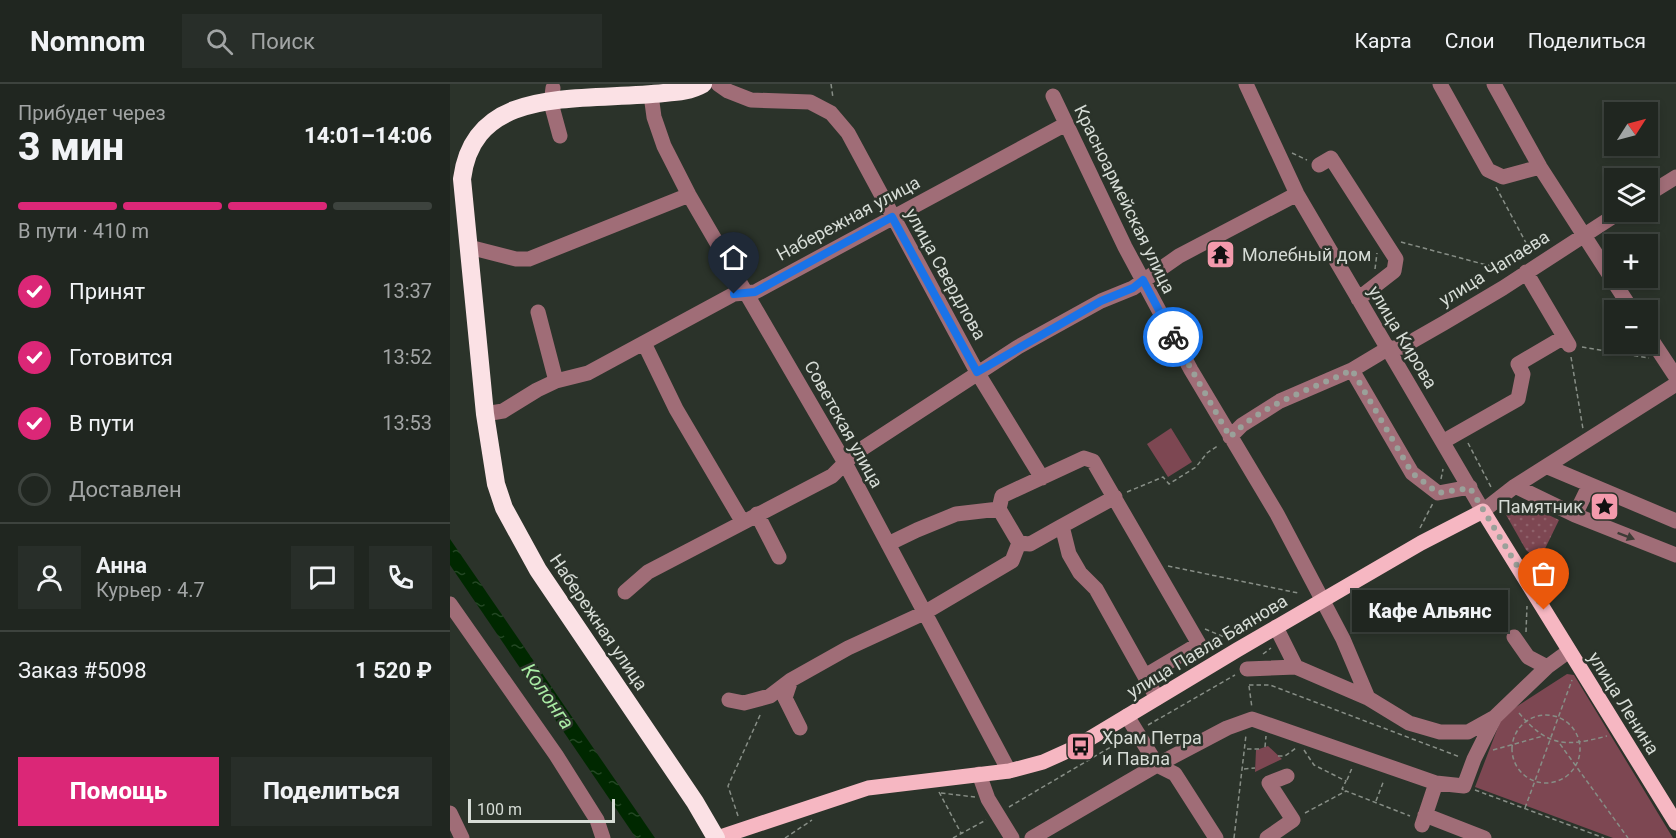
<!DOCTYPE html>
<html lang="ru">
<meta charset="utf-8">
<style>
:root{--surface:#202620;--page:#282e29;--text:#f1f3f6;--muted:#a2a5a5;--line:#3d433e;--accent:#db2777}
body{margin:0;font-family:Roboto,sans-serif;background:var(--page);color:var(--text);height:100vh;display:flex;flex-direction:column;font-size:22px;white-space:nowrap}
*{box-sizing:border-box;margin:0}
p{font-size:20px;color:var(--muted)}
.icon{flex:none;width:33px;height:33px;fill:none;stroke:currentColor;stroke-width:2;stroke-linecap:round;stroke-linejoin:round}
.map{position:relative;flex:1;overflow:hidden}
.drawer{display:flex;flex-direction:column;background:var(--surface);width:450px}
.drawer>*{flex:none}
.needle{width:39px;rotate:54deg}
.buttons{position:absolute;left:1154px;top:18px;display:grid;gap:12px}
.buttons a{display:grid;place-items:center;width:54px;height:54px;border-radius:0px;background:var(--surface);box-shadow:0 3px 9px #0003,0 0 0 2px var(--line);font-size:30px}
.scale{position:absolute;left:18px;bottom:15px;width:147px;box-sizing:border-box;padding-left:6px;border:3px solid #d6dcd6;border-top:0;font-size:16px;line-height:21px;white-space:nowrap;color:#d6dcd6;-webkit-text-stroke:4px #2b332a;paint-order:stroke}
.pin{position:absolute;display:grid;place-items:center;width:51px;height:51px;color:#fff;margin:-62px -26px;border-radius:50% 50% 50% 0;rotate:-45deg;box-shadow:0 0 6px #0007}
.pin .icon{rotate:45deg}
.courier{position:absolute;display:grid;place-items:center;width:60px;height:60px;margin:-30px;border:4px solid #1a73e8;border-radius:50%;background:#fff;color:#222;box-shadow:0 2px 8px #0007}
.bubble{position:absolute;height:42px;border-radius:0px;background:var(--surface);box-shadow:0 3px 9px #0003,0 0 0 2px var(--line);font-size:20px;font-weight:800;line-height:42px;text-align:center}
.overview em{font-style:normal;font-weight:800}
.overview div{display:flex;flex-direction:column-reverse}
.overview{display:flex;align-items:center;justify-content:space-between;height:102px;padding:0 18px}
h1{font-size:39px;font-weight:800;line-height:45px}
.bar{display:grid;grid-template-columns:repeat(4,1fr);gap:9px 6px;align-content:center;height:72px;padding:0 18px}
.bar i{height:8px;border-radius:4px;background:var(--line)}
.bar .selected{background:var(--accent)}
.bar p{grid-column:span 4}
.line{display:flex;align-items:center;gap:15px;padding:0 18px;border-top:2px solid var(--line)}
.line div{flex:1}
.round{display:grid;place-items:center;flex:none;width:63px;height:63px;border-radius:0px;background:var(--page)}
ol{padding:0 18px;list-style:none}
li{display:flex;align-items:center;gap:18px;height:66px}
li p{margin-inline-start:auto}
li .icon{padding:6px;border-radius:50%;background:var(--accent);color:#fff;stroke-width:4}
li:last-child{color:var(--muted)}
li i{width:33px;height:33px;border:3px solid var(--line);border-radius:50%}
.primary-button{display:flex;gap:12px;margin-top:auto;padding:12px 18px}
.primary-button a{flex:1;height:69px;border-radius:0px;background:var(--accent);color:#fff;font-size:24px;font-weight:800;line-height:69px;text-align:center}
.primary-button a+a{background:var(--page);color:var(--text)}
header{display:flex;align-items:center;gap:36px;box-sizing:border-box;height:84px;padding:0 30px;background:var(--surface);border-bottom:2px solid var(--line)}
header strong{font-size:28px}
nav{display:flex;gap:33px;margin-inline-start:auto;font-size:21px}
.search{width:420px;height:54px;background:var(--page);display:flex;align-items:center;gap:15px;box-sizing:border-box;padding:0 21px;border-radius:0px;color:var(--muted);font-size:22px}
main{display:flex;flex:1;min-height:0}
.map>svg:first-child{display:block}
.grass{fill:url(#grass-dots)}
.green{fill:#7d4752}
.water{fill:url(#water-ripples)}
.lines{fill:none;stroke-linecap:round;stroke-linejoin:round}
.path{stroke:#878e86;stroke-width:1.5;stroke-dasharray:4.5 3;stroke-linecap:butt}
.minor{stroke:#a06d77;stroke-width:15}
.major{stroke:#f6b7c2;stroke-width:15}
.highway{stroke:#fbe1e5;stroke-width:18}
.oneway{fill:#3d3c36}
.done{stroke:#9aa19a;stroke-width:6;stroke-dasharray:0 10.8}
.route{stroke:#1a73e8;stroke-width:8}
.labels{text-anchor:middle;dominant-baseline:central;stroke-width:5;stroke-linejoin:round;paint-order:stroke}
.street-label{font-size:18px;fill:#d6dcd6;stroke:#2b332a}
.poi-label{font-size:18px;fill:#d6dcd6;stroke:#2b332a;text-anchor:start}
.water-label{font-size:20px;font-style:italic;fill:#a9eba4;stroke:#2b332a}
</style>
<header>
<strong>Nomnom</strong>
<div class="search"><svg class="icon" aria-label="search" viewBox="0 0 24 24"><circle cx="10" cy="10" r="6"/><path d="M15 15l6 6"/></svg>Поиск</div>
<nav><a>Карта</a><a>Слои</a><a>Поделиться</a></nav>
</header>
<main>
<section class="drawer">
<div class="overview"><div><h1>3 мин</h1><p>Прибудет через</p></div><em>14:01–14:06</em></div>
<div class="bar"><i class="selected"></i><i class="selected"></i><i class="selected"></i><i></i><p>В пути · 410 m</p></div>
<ol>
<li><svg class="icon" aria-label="check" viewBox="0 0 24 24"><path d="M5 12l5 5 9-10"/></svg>Принят<p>13:37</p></li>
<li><svg class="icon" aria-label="check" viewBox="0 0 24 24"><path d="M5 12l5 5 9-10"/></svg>Готовится<p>13:52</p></li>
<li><svg class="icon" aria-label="check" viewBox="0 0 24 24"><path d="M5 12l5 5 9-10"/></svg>В пути<p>13:53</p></li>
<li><i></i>Доставлен</li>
</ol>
<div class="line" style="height:108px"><a class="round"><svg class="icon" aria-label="person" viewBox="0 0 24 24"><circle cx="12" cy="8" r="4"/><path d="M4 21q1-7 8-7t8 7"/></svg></a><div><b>Анна</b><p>Курьер · 4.7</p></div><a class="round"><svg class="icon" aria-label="chat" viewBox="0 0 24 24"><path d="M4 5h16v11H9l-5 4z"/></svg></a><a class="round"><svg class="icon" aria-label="phone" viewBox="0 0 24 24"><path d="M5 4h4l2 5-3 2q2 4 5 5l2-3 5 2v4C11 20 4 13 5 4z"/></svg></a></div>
<div class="line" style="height:78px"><div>Заказ #5098</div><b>1 520 ₽</b></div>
<div class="primary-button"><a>Помощь</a><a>Поделиться</a></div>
</section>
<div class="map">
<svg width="1226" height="754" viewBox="0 0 1226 754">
<defs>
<pattern id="grass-dots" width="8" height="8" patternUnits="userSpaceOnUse" patternTransform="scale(1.5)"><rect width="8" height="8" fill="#7d4752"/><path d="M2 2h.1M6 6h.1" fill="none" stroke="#8f616a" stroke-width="1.8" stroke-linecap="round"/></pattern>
<pattern id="water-ripples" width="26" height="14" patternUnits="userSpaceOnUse" patternTransform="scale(1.5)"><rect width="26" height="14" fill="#002800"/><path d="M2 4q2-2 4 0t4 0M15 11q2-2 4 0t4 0" fill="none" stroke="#244724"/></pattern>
</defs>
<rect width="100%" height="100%" fill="#2b332a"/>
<path class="grass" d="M1072,418l37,18 -20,41 -13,-11 -21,-37z"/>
<path class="green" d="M721,344l21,34 -24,15 -21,-33z
M1117,590l7,1 99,163h-60l-138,-51 25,-65 5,-8z
M818,662l14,13 -27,13 1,-22z"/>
<path class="water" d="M0,455l205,299h-19l-186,-273z"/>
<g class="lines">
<path class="path" d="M381,0l2,14
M842,69l15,7
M1046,103l36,67
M951,158l82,22 24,5
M925,185l2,-16
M1132,263l67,11
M1121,273l12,72
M1018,359l23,44
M991,395l2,-10
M677,408l36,-15 6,7 27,-17 11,-14 12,-8
M970,444l13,-25
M718,482l130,27
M755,545l24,10
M1076,548l1,-26
M813,570l8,-6
M799,601h21l190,72
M799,602l3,22
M1069,629c29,34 46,34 88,23
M1062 665a34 34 0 1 1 68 0a34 34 0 1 1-68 0Z
M698,641l87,-50
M1110,660l68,94
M815,663l1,-11
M797,665h12
M854,666l10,15 32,16 -4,8 4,2
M1043,666l50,-14
M828,672h7l11,-8
M794,685l11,-1
M897,696l5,-12
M1025,706l129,48
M489,708l22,41
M491,709l34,4
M926,717l8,-21
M559,723l117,-69
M1075,724l47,-128
M855,729l41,-22 64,25
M288,732l-10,-30 33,-73
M335,754l27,-18
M503,754l33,-18
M784,754l12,-103"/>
<path class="minor" d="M268,0l10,7 23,9 59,2 21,11 17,20 129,239 65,106
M796,0l51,110 186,317 32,-25 161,-102
M990,0l48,86 15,7 37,-10
M1044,0l46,83 92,143
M103,4l-2,15 9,33
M201,11l3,22 10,29 25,49 156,268 164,308
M603,12l72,151 66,123 86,144 66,125 25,59 41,25 31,9h28l27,-15
M869,81l12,-7 65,101 -2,12 -36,28
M1197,111l29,-18
M19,163l47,12h13l160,-64
M1076,188l43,73
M88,228l18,69
M1197,249l29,44
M194,259l32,66 66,112
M902,286l60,103 26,20 32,-6
M35,330l18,-3 34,-21 19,-9 32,-8 146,-79 21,-2 311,-168
M780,353l12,-12 38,-24 72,-31 35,-21 15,-2 42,-24 59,-35 117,-76
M994,357l74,-42 5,-25 -5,-10 46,-27
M1098,383l128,54
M1065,402l60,29 101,40
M665,413l-53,29 7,28 11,19 16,16 61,109
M307,430l22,43
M1125,431l14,-29
M569,459l-20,-34 3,-13 82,-38 9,3 106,183 -54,32
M569,459l11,1 32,-18
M438,460l29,-14 39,-16 43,-5
M175,508l23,-20 184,-96 22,-22 164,-107 83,-46 32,-13 46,-32 118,-62
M0,520l106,151 41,65 6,18
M826,543l20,40 72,31
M1064,553l14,20 19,10 22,-16
M797,585l49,-2
M341,596l-6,18 15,30
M279,616l15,3 26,-7 21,-16 57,-32 76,-35 88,-52 7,-18
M677,632l30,49 18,9 41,64
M529,690l9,25 24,39
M986,699l28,3 10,-27 21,-42 52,-50
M0,729l12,25
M975,731l59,23
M582,754l125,-73 70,-37 25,-9 184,64 -14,42
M817,754l26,-18 -24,-37 18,-7"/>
<path class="major" d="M267,754l151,-50 141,-17 34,-9 31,-14 163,-98 184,-107 62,-32 193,312"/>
<path class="highway" d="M253,0c-12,7 -26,8 -39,9 -86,9 -190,-9 -202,86l23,235 11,70 8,24 34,62 157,232 21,36"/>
</g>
<defs><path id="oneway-solid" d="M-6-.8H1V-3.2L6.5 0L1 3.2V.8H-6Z" transform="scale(1.5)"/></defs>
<use class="oneway" href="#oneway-solid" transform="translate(1176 452) rotate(21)"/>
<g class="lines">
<path class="done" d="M723,253l57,100c34,-34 80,-47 122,-67l60,103 26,20 32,-5 74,122"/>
<path class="route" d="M284,210l21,-2 137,-75 85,155 124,-71 32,-13 10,-8 30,57"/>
</g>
<defs>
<symbol id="temple-square" viewBox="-11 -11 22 22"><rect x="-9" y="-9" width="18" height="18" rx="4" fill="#f39aac" stroke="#2b332a"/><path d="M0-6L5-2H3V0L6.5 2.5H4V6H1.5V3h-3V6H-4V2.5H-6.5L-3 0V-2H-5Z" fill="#111"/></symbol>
<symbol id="sight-square" viewBox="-11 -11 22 22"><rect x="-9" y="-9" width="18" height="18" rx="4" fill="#f39aac" stroke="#2b332a"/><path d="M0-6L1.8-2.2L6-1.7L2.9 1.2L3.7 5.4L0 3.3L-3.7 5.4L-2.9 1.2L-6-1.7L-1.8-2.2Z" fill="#111"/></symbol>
<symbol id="bus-square" viewBox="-11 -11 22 22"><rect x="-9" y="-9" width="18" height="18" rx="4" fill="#f39aac" stroke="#2b332a"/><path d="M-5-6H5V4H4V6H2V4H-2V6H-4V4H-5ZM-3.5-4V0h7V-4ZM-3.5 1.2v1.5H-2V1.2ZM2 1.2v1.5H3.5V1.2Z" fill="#111"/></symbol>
</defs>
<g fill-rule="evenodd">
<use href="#temple-square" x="754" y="154" width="33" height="33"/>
<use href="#sight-square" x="1138" y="406" width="33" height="33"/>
<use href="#bus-square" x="614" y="646" width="33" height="33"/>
</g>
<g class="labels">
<g class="street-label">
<text transform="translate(675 115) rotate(64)">Красноармейская улица</text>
<text transform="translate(398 134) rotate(-28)">Набережная улица</text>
<text transform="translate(1044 184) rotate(-32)">улица Чапаева</text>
<text transform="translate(496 190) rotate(61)">улица Свердлова</text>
<text transform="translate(953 253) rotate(59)">улица Кирова</text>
<text transform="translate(394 340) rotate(61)">Советская улица</text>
<text transform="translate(149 538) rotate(56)">Набережная улица</text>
<text transform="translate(757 562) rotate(-31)">улица Павла Баянова</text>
<text transform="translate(1174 619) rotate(58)">улица Ленина</text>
</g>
<g class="poi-label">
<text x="792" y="170">Молебный дом</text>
<text x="1133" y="422" text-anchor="end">Памятник</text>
<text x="652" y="653">Храм Петра<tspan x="652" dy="21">и Павла</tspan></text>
</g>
<g class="water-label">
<text transform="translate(98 612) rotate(55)">Колонга</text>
</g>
</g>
</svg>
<div class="buttons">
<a><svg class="needle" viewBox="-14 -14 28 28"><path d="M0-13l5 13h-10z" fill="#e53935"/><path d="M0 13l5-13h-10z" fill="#a2a5a5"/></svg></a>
<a><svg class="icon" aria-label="layers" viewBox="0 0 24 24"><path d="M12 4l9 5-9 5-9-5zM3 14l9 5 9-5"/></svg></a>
<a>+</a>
<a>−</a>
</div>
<div class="scale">100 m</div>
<div class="pin" style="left:1094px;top:526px;background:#ea580c"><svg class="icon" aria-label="bag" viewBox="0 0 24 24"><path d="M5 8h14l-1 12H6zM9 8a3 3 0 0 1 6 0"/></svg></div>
<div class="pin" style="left:284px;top:210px;background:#1f2937"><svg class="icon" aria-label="home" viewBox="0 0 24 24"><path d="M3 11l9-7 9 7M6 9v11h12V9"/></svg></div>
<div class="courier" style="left:723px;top:253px"><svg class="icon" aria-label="bike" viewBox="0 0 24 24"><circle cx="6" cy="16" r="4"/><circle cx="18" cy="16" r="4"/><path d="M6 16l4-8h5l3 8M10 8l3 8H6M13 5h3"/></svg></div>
<div class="bubble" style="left:902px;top:506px;width:156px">Кафе Альянс</div>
</div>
</main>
